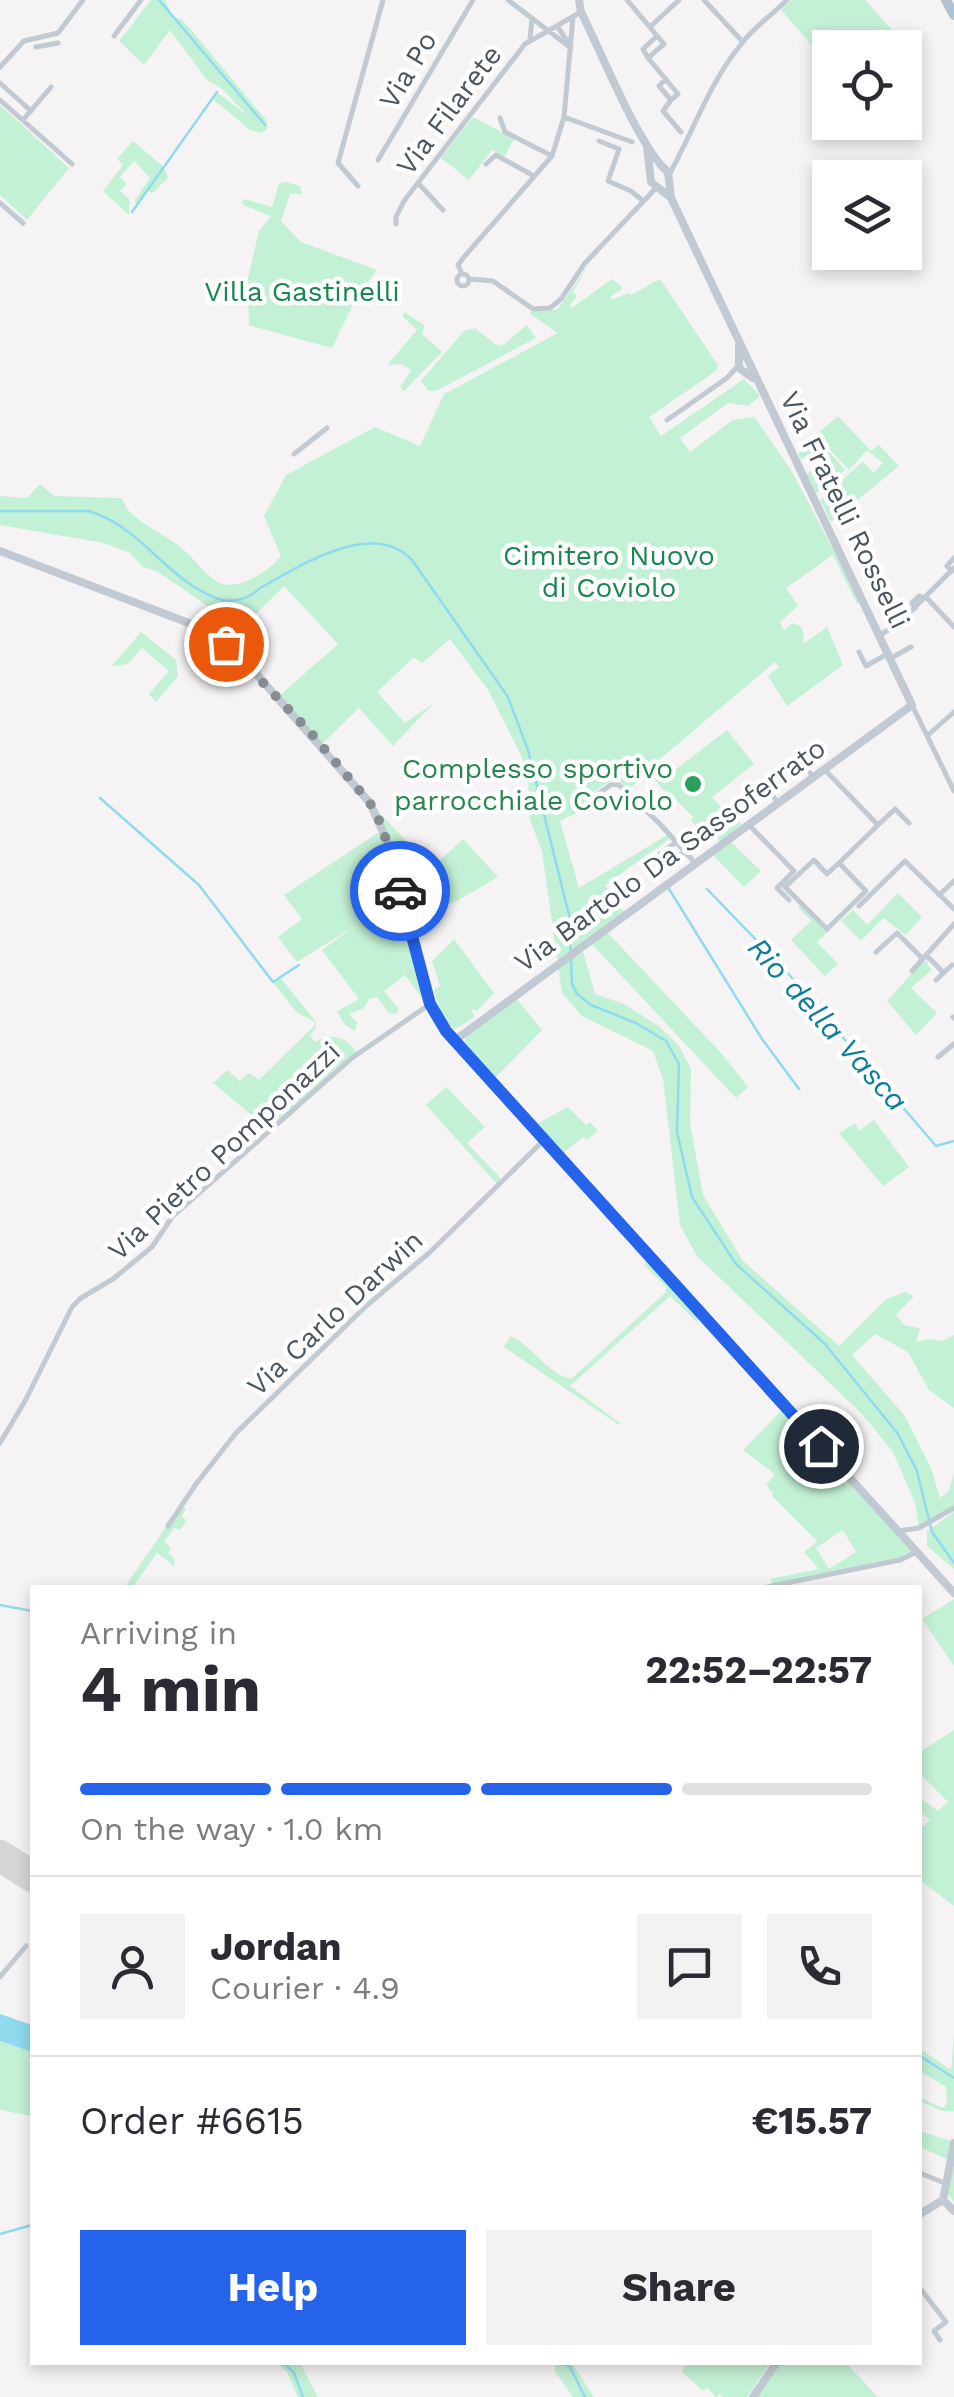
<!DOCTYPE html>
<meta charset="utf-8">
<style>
:root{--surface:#fff;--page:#f2f2f3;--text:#2b2b33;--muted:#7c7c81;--line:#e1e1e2;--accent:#2563eb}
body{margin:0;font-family:"Work Sans",sans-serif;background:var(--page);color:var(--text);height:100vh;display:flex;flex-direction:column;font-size:38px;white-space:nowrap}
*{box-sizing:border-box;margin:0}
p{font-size:32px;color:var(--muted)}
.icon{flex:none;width:55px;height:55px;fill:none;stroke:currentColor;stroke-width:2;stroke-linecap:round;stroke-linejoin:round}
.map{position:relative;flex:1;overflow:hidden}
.drawer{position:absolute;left:30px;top:1585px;width:892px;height:780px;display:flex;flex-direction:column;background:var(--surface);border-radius:0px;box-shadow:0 5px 15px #0003}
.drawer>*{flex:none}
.fabs{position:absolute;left:812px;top:30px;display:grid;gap:20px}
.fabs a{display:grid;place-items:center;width:110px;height:110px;border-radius:0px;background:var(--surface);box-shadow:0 5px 15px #0003;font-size:50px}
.pin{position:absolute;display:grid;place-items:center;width:85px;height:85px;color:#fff;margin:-42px;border:5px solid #fff;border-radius:50%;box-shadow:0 2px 10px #0007}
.courier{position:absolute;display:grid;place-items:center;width:100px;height:100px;margin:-50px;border:8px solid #2563eb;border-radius:50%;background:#fff;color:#222;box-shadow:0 2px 12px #0007}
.summary em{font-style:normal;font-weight:700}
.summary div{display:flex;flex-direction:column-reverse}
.summary{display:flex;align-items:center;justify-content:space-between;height:170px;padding:0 50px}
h1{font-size:65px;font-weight:700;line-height:75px}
.bar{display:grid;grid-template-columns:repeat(4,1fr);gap:15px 10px;align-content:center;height:120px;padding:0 50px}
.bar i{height:12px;border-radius:8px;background:var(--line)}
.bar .on{background:var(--accent)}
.bar p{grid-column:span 4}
.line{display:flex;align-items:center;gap:25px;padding:0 50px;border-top:2px solid var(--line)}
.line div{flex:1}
.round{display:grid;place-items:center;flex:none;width:105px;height:105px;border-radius:0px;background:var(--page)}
.button{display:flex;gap:20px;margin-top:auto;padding:20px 50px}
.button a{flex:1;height:115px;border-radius:0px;background:var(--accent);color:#fff;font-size:40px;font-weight:700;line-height:115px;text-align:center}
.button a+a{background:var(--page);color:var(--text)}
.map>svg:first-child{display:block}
.green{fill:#c3f1d5;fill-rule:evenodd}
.water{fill:#90daee}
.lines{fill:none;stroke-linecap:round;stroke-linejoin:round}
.stream{stroke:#90daee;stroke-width:2.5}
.runway{stroke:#d5d6d8;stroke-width:32}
.minor{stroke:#c1cad2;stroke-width:5}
.tertiary{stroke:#c1cad2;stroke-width:8}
.primary{stroke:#b3c2d1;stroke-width:10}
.done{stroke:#868d94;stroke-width:10;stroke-dasharray:0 18}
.route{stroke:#2563eb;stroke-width:12}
.leisure-dot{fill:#2e9e5b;stroke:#fff;stroke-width:4}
.labels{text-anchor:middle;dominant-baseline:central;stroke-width:9;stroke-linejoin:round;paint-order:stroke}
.street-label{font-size:28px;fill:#4a5661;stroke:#fff}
.park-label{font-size:28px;fill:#17864f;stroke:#fff}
.leisure-label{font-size:28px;fill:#27864d;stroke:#fff;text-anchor:end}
.water-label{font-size:30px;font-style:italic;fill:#0c7c9b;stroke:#fff}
</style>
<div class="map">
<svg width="954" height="2397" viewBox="0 0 954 2397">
<rect width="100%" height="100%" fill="#f5f3f3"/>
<path class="green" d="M151,0h14l9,18 7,1 7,7 78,94 2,8 -6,5 -12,-3 -37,-31 4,-7 31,24 -27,-28 -14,-8 -37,-50 -26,35 -25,-24z
M791,0h74l50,55 -10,5v-12h-75v18l-49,-56z
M0,105l69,63 -42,52 -27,-25z
M473,117l41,22 -9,17 -13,-6 -23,30 -28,-22z
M133,141l31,26 4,11 -16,15 -5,-3 -11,15 -1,-5 15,-22 -16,-17 -14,16 7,7 -7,7 9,8v16l-26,-24 20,-26 -6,-6z
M285,182l15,4 2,8h-12l-9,27 20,21 76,28 -21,28 -24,50 -83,-23 -1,-47 11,-47 12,-15 -28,-11 -1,-3 3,-3 27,8 7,-23z
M587,268l-14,24 4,4 -8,10 3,2 40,-29 11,9 -13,9 2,3 16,-7 3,2 29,-16 58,86 -2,6 -67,46 12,19 83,-57 16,17 -12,10 -20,-3 -48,35 10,14 43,-32 21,-3 37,53 70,131 -4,3 -24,-49 -47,33 12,18 -18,16 4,8 9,-7 7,3 4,8 -1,10 24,-17 16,38 -56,41 -19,-30 11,-9 -4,-5 -121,102 -26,27 -11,-14 -25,16 4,10 -36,18 19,67 90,-54 3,3 -67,48 21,30 -20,16 116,123 26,33 -12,11 -146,-156 -8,6 13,46 29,10 36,23 19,19 12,23 -1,54 13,72 40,66 96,85 46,-46 20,-8 9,4 -18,19 8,10 16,3 -4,14 13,-3 13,2 12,-6v73l-25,-18 -21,-38 -33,-18 -23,21 53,61 26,52 9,30 8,-6 6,-18v34l-35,20 -4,-25 -22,-51 -32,-39 -164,-157 -17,-31 -17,-146 -10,-28 -71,-35 -20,-23 -20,-142 -12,-31 -2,-44 -7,-21 -33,-65 -38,-51 -28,24 -8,-6 -37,35 28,31 28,-19 -40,42 -34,-38 -38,37 -43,-48 60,-53 -54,-58 -31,31 -10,-6h-28l-57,-39 -15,-5 -13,-14 -26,-10 -104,-18v-29l27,2 13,-14 14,12 68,2c1,3 5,11 7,13 16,17 41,25 57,41 13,11 23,31 42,33 18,1 43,-16 53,-29l-17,-40 22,-41 89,-48 45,19 24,-52 114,-61 -28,-19 3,-5 24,1z
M405,312l20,14 -3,8 20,18 -38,39 -4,-4 11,-17 -9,-6 -15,1 30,-35 -15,-14z
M527,325l9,13 -98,52 -9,1 -8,-10 43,-50 11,-3 20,16 7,2z
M838,416l33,35 8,-6 20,21 -68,56 -11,-22 43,-39 10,12 10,-10 -16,-13 -18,20 -33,-35z
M812,441l10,3 23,26 -29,23 -9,-19 10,-10 -9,-10 -7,6 -3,-6z
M141,632l35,28 2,16 -22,26 -7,-8 20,-23 -27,-23 -14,16 -16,2z
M727,730l27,34 -42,33 18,20 4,-1 8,8 -22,18 -12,-17 -8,6 -9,-11 2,-3 -22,-22 -3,1 -15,-19 12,-10 5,7z
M370,803l59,62 5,1 29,-27 35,38 -41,24 -45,16 -11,-40 -5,-2 5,20 -3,3 30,108 -23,-31 -21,16 15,18 -3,5 -8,-2 -11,-15 -8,2 -5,9 -15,6 8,8 -2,9 -10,-6 -8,-14 22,-12 -37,-49 33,-24 -58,36 -19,-25 24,-18 -18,-24 98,-65z
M731,842l30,29 -17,16 -31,-32z
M898,893l24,24 -16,18 -23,-17 -22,23 -20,-20 12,-11 14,15z
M802,904l26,28 -11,10 21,22 -13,12 -34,-36 20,-19 -13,-14z
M454,939l40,54 -17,18 -6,-2 4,8 -20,12c-14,-7 -17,-26 -21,-39l6,-4 -8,-25z
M923,961h6l-2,3 5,6 -21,18 26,25 -21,22 -29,-34z
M280,977l36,45v6l-6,7 5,7c17,-11 33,-4 43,12l-87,77 -58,-48 14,-13 13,11 9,-8 10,7 56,-55v-3l-19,-10 -23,-30z
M515,997l27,33 -51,52 -27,-34c0,-23 33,-38 51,-51z
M446,1087l39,40 -18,16 36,38 -5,4 -72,-80z
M568,1107l18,18 4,-3 8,9 -11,9 -4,-3 -21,17 -24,-31z
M874,1120l35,47 -26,19 -44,-53 16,-10 4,8z
M648,1260l52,57 -3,5 -27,-26 -100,90 50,37 -1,2 -115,-78 7,-11c23,12 36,37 60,43l95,-87v-5l-22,-22z
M785,1407l127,146 -10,5 -113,23 -6,6h-4l3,-3h-9l-3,-5 49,-10 -15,-17 13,-11 -45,-45 1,-3 -7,-8 9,-11 -32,-24zM843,1530l13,22 -27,17 -13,-21z
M181,1505l5,4 -5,8 6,3 -7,10 -6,-2 -10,14 7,6 -3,5 6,5 1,9 -18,-14 -24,34 -9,1z
M954,1512v57l-27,-23v-15z
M954,1599v67l-32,-47z
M954,1730v176l-34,-26v-51l10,-9 -10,-8v-14l18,13 10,-9 -28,-28v-22z
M954,2035v76h-12l-22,-10v-3l23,10 4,-5 -1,-16 -26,-16v-22l31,21z
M0,2041l32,11v64l-32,-6z
M920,2131l34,11v60l-8,-11 5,-30 -31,-14z
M764,2362l4,4 -21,31h-24l-3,-3 -4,3 -9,-10 -4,4 -22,-20 8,-8z
M777,2362l69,1 32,34h-125z
M277,2363h23l18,34h-20l-11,-25z
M542,2363h30l22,34h-21l-19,-27 2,-6z"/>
<path class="water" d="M0,2014l32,11v27l-32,-11z"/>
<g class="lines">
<path class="stream" d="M159,0l106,125
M132,212l85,-120
M0,511h88c52,14 79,69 128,87 14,6 34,1 44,-10 39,-21 112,-70 152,-28l96,137 20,53 41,165 3,69 5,10 14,11 45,18 30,18 13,23 -2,68 15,65 44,67 89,80 73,90 19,37 15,61 22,31
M100,798l99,87 74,97 26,-17
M669,889l93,150 37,50
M707,889l79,82 150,175 18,-5
M0,1605l32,6
M920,2056l34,22
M0,2234l32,-9
M283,2362l11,11 9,24
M562,2362l8,5 15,30"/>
<path class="runway" d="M0,1856l32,20"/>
<path class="minor" d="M508,0l63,48
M627,0l37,44 -16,14 -5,-9 14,-13
M704,0l39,42
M557,26l13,19
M650,27l29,-27
M114,36l27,-36
M530,39l2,-20
M36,47l22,-4
M648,58l30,36 -7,6 -12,-14 7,-7
M0,67l24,-26 34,-8 25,-33
M0,83l31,28
M0,100l72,64
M671,100l-8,11 18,21
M564,117l68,25
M500,118l5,14 47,24
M23,120l28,-33
M599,141l20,8 -11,32 23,10 12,10
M378,160l95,-160
M486,164l10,-9 38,21
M670,173c24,-43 39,-90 72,-130 12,-16 30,-28 45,-43
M418,183l25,27
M358,186l-20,-23 45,-163
M0,203l23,20
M396,224v-7l8,-16 121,-157 56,-32
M457 280a6 6 0 1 1 12 0a6 6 0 1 1-12 0Z
M462,274l-4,-9 6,-8 88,-101 12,-39 9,-100
M469,279l24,2 40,28 17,-1 11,-9 24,-36 72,-76
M667,420l60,-42 11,-12
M294,454l33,-26
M952,571l-5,-5 7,-8
M926,597l28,30
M915,608l-3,-5 7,-7 4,2
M880,635l18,-11 56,-56
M859,652l7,14 23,-13
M891,658l20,-11
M912,705l42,86
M928,735l26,-23
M797,754l16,23
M825,770l53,55 -39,38 27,28 -39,38 -42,-42 29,-27 13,14 12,-11
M767,788l11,15
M592,798l20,-14 7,1 42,40 35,39
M749,825l45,46 -17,17 12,12
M878,825l17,-16 14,14
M675,843l-15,11 1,7 6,2 16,-10
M939,895l15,-14
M859,906l46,-45 49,48
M876,952l21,-19 25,25
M926,955l17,17
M912,971l42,-47
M936,980l16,-15
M953,1017l1,1
M938,1057l16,-13
M0,1443l25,-42 47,-94 9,-9 32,-19 39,-32 20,-30 180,-159 78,-54
M168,1526l28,-42 40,-51 129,-126 64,-54 115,-113
M898,1531l21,-3 35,-20
M762,1588l138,-28 17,-8
M0,1977l26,-31
M920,2173l27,11
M920,2288l26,34 -12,9 6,9"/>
<path class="tertiary" d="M579,0l2,12c20,39 58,136 87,160l3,26
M739,346v22l14,10
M0,551l194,74 23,12 27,23 126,143 17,38 43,163 16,27 508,562
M454,1041l458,-336 -241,-507 -20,-16 -4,-36
M943,2200l11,-57
M943,2200l11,11
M920,2214l23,-14
M753,2397l24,-35"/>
<path class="primary" d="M946,0l8,15"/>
</g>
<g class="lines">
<path class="done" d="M226,644l84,88 60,71 12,23 18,65"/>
<path class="route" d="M400,891l30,113 16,27 375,415"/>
</g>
<circle class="leisure-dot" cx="693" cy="784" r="10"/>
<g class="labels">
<g class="street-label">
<text transform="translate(408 70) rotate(-59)">Via Po</text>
<text transform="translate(449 110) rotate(-53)">Via Filarete</text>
<text transform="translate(845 510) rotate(64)">Via Fratelli Rosselli</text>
<text transform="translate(670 855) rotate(-36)">Via Bartolo Da Sassoferrato</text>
<text transform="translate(224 1151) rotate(-43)">Via Pietro Pomponazzi</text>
<text transform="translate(335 1313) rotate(-43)">Via Carlo Darwin</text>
</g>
<g class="park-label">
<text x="302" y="291">Villa Gastinelli</text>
<text x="609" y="555">Cimitero Nuovo<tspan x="609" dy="32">di Coviolo</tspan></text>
</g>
<g class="leisure-label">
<text x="673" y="768">Complesso sportivo<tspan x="673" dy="32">parrocchiale Coviolo</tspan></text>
</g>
<g class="water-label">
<text transform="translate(828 1024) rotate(48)">Rio della Vasca</text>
</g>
</g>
</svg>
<div class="fabs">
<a><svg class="icon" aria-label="locate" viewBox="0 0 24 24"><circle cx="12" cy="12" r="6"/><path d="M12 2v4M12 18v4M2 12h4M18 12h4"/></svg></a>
<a><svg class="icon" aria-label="layers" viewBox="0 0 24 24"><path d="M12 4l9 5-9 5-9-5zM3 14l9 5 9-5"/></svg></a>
</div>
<div class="pin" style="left:226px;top:644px;background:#ea580c"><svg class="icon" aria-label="bag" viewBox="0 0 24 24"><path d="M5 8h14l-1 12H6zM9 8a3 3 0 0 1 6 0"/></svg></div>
<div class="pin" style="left:821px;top:1446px;background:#1f2937"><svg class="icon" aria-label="home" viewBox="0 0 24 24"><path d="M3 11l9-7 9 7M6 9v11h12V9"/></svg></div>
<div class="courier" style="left:400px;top:891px"><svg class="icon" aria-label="car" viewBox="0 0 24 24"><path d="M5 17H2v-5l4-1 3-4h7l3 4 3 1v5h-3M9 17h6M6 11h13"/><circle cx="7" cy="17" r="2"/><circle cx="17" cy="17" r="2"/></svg></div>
<section class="drawer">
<div class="summary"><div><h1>4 min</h1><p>Arriving in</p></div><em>22:52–22:57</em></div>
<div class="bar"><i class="on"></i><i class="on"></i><i class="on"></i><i></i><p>On the way · 1.0 km</p></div>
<div class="line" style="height:180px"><a class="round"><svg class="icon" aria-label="person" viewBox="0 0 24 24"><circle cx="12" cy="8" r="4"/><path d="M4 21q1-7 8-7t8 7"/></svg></a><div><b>Jordan</b><p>Courier · 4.9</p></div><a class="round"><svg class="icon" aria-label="chat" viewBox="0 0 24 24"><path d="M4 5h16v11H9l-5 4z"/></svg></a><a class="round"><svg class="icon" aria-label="phone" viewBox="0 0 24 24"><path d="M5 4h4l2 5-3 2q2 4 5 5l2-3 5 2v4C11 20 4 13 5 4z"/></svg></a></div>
<div class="line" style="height:130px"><div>Order #6615</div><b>€15.57</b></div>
<div class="button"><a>Help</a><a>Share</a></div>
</section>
</div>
